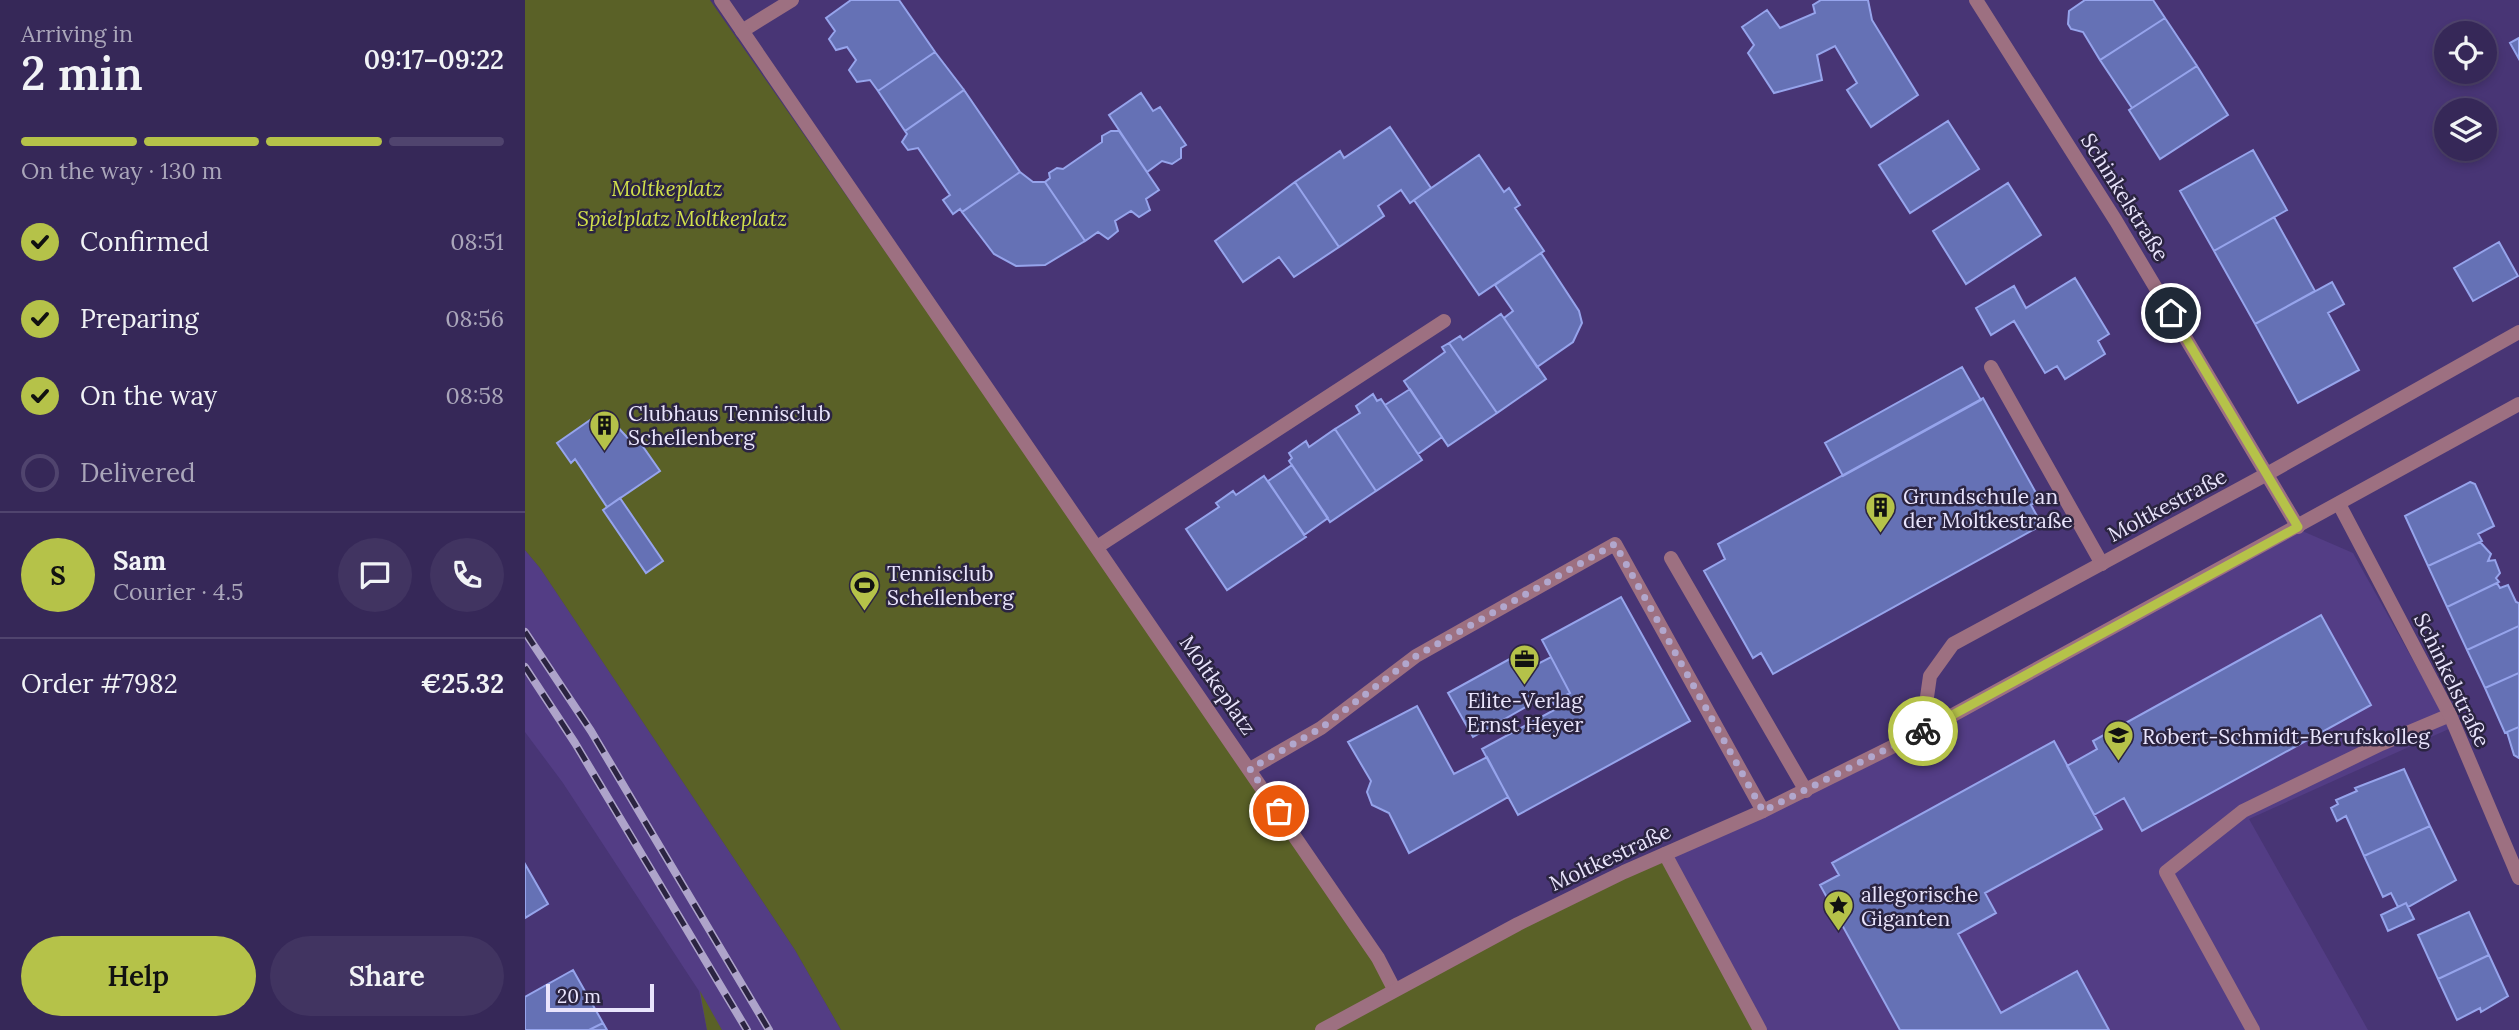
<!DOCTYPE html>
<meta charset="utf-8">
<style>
:root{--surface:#362858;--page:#413461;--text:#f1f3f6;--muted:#aaa6ba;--line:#50446e;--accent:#b5c249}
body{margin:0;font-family:Lora,serif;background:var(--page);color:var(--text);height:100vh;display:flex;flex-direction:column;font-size:26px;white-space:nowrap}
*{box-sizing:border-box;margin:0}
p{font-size:23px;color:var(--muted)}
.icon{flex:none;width:38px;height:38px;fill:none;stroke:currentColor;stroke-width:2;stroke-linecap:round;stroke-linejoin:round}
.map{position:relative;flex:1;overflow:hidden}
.side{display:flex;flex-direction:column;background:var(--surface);width:525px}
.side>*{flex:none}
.buttons{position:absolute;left:1909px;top:21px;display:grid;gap:14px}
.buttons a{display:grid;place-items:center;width:63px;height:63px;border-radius:50%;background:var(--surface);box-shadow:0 4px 10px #0003,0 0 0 2px var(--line);font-size:35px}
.scale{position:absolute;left:21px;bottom:18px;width:108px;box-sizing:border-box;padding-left:7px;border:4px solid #e9e4fc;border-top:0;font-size:19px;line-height:24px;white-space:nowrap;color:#e9e4fc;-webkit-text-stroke:5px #2b2441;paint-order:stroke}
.pin{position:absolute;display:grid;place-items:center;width:60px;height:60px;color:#fff;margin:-30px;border:4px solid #fff;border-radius:50%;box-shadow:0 2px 7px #0007}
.courier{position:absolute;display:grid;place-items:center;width:70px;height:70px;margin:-35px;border:5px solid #b5c249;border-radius:50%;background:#fff;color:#222;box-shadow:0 2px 9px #0007}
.overview em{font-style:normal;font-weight:600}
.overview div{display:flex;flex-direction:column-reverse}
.overview{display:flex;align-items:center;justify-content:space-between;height:119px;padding:0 21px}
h1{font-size:46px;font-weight:600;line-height:52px}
.bar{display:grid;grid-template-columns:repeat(4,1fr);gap:10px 7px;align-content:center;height:84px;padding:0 21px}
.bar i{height:9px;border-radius:5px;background:var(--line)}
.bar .active{background:var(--accent)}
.bar p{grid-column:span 4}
.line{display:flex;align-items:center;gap:18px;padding:0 21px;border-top:2px solid var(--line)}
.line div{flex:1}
.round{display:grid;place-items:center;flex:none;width:74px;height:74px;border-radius:37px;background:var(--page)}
ol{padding:0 21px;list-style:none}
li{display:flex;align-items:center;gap:21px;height:77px}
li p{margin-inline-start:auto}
li .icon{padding:7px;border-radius:50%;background:var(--accent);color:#111;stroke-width:4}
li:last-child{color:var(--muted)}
li i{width:38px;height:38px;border:4px solid var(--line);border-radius:50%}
.button{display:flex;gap:14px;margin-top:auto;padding:14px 21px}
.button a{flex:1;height:80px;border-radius:42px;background:var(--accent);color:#111;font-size:28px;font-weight:600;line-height:80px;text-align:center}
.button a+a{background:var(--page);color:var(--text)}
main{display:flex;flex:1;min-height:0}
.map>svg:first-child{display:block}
.built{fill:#533d85}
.green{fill:#5a6127}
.building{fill:#6571b5;stroke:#96a4ec;stroke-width:2}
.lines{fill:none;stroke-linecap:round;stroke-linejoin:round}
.service{stroke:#9d7081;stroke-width:14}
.minor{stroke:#9d7081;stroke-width:14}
.tertiary{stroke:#9d7081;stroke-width:14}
.rail-casing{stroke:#aea4ca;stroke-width:8}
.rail{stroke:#2b2441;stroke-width:5;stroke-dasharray:16;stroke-linecap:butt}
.done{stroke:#b1a7cd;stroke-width:7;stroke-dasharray:0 12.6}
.route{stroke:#b5c249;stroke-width:9}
.labels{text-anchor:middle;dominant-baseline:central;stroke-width:5;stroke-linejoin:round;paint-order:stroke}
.park-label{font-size:21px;font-style:italic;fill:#d1e04b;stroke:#2b2441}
.street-label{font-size:21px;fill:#e9e4fc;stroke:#2b2441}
.poi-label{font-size:21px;fill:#e9e4fc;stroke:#2b2441;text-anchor:start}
</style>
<main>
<section class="side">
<div class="overview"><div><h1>2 min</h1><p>Arriving in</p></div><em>09:17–09:22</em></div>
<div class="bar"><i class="active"></i><i class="active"></i><i class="active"></i><i></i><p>On the way · 130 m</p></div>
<ol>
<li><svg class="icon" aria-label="check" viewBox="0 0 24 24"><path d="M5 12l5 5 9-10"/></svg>Confirmed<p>08:51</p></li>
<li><svg class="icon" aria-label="check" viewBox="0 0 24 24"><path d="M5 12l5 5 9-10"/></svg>Preparing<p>08:56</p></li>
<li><svg class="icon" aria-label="check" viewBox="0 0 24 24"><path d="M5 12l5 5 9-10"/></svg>On the way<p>08:58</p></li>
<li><i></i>Delivered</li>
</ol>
<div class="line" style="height:126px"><b class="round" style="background:var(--accent);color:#111">S</b><div><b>Sam</b><p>Courier · 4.5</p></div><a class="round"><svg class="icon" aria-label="chat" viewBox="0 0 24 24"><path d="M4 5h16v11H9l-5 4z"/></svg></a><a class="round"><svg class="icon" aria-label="phone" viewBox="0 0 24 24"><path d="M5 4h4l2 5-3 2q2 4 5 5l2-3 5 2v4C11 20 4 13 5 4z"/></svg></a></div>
<div class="line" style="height:91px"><div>Order #7982</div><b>€25.32</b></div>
<div class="button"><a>Help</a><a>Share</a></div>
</section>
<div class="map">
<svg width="1994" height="1030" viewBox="0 0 1994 1030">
<rect width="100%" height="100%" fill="#483575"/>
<path class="built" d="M1775,530l53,23 98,175 -202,91 119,211h-605l-94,-175z
M0,550l15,18 255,382 46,80h-134l-8,-39 -136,-208 -38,-51z"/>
<path class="green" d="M0,0h185l382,548 300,441 -72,41h-479l-46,-80 -255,-382 -15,-18z
M1139,857l93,173h-430l86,-48z
M175,991l22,39h-15z"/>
<path class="building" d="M326,0h48l36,52 -57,39 -8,-11 -13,2 -8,-12 7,-10 -9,-13 -11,3 -7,-11 6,-8 -9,-13z
M1296,0h47l4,20 46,75 -47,32 -24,-37 10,-7 -22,-37 -18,9 5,25 -48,13 -26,-40 6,-8 -12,-18 25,-17 13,18 35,-15 -2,-8z
M1560,0h68l12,18 -65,42 -17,-28 -12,-3 -3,-5 1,-13z
M1640,18l32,48 -65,42 -32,-48z
M1994,38v21l-9,-16z
M410,52l29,38 -59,41 -27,-40z
M1672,66l31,49 -68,44 -31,-49z
M439,90l56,82 -58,40 -2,-3 -7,5 -10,-14 7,-5 -32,-47 -10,2 -6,-8 5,-8 -2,-3z
M616,93l12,18 7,-4 26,38 -5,3v10l-9,6 -10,-3 -15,11 -38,-57z
M1423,121l31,48 -69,44 -31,-48z
M865,127l41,61 -21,15 -9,-13 -23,16 6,10 -45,31 -44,-65 45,-31 4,7z
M586,131h8l40,59 -13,9 4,11 -11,7 -8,-6 -16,10 3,10 -10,8 -10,-7 -13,9 -40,-59 5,-4 -1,-5 8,-5 6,1 39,-27v-6z
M1728,150l34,60 -73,41 -34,-60z
M954,155l25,37 5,-4 11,17 -5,3 29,43 -65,44 -65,-95z
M495,172l13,10h12l40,59 -40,24 -29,1 -22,-12 -32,-42z
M770,182l44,65 -45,30 -15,-20 -36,25 -28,-41z
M1483,183l33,52 -75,49 -33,-53z
M1749,217l41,74 -60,33 -41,-73z
M1974,242l19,34 -45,25 -19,-33z
M1016,253l38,58 3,12 -9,19 -36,25 -33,-49 9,-7 -18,-26z
M1550,278l34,56 -11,7 7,13 -40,25 -8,-13 -12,7 -31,-52 -23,14 -15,-27 38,-22 12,22z
M1807,282l12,22 -16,9 31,57 -61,33 -43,-79z
M976,314l45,65 -49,34 -48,-70 11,-7 3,4z
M924,343l48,70 -49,33 -44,-65 41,-29 -3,-5z
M1437,367l19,33 -138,76 -18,-33z
M885,389l32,48 -24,17 -33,-49z
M848,394l4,7 4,-2 41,61 -46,31 -41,-62 25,-16 -4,-7z
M1458,398l57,102 -9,5 11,20 -269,149 -12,-21 -8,5 -49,-87 21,-12 -7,-15z
M78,411l32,35 4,-5 21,30 -53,36 -32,-48 -4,4 -14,-20z
M810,429l41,62 -46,31 -41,-61 3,-3 -3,-5 17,-12 3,6z
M767,465l36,53 -24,17 -36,-54z
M739,476l42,61 -79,53 -41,-61 33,-22 -3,-4 17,-12 3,4z
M1945,482l5,2 19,42 -16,8 4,7 -54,25 -23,-50z
M95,498l43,63 -17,12 -43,-63z
M1955,542l11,12 -3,7 7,-1 5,13 -4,5 3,4 -52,25 -19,-41z
M1972,583l3,5 8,-3 8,17 3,1v23l-52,24 -20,-43z
M1096,597l69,124 -172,94 -36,-66 74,-40 -3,-7 17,-9 -28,-53z
M1796,615l50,90 -229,126 -18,-33 -30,17 -27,-49 30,-17 -4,-8z
M1994,626v47l-34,15 -18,-38z
M1001,650l8,16 17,-9 19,36 -17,9 -6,-7 -74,42 -25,-44z
M1994,673v54l-14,6 -20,-45z
M892,706l37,68 33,-17 21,40 -99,56 -20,-40 -17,-8 -5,-13 4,-11 -23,-39z
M1994,727v31l-5,-3 -7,-23z
M1529,741l48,88 -117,64 11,20 -38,21 43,79 76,-42 32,59h-209l-80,-145 19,-10 -7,-12z
M1879,769l26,57 -66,30 -18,-40 -9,5 -6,-13 7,-4 -2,-4 21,-9 -2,-3z
M1905,826l26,54 -48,27 -2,-4 -8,4 -7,-14 -8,4 -19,-41z
M0,864l23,40 -23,14z
M1881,903l8,16 -26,12 -7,-16z
M1944,912l20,43 -51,24 -20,-44z
M1964,955l19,41 -27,16 -1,-4 -23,12 -19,-41z
M48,970l30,53 -14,7h-64v-33z
M78,1023l4,7h-18z"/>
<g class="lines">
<path class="service" d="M217,31l50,-31
M1466,367l111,197
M572,547l347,-226
M1146,558l135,233
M725,769l71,-41 95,-72 199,-112 148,267
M1728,1030l-87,-158 77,-61 138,-67 69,-29"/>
<path class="minor" d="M196,0l657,958 16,31
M1451,0l140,221 182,306
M1814,504l111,211 69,163
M1397,732l8,-56 23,-32 314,-170 252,-142
M1140,854l95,176"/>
<path class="tertiary" d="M797,1030l196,-106 106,-52 139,-61 159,-79 597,-328"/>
<defs>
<path id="rail" d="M0,632l66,99 178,299
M0,667l50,76 172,287"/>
</defs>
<use href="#rail" class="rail-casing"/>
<use href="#rail" class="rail"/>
</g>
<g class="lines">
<path class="done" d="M754,811l-29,-42 71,-41 95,-72 199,-112 148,267 160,-80"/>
<path class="route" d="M1398,731l375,-204 -127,-214"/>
</g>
<defs>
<symbol id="building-pin" viewBox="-11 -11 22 30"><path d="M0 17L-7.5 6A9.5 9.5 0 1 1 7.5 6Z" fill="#b5c249" stroke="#2b2441"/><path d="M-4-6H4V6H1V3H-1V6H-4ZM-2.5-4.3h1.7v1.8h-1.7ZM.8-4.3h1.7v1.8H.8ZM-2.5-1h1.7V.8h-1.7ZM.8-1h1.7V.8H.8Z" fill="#111"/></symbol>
<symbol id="stadium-pin" viewBox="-11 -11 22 30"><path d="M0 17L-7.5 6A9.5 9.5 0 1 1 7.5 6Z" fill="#b5c249" stroke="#2b2441"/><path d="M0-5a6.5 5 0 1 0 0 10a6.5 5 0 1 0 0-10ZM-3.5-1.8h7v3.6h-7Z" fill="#111"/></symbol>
<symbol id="office-pin" viewBox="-11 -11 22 30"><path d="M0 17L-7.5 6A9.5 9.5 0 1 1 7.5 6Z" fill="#b5c249" stroke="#2b2441"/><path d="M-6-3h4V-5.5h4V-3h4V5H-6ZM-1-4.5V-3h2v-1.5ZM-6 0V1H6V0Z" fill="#111"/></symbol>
<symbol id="university-pin" viewBox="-11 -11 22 30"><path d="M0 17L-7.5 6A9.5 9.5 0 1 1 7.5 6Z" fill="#b5c249" stroke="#2b2441"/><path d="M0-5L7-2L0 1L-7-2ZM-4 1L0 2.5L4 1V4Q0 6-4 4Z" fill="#111"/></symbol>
<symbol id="sight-pin" viewBox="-11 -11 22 30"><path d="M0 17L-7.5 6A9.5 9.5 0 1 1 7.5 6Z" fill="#b5c249" stroke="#2b2441"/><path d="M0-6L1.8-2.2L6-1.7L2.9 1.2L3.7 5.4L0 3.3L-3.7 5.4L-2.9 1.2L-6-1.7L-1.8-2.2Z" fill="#111"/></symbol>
</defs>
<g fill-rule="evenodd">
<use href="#building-pin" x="62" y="408" width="35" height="47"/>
<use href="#building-pin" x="1338" y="490" width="35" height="47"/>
<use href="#stadium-pin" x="322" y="568" width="35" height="47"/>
<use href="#office-pin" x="982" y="642" width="35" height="47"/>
<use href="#university-pin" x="1576" y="718" width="35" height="47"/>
<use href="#sight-pin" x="1296" y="888" width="35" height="47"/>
</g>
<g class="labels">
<g class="park-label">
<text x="142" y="188">Moltkeplatz</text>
<text x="157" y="218">Spielplatz Moltkeplatz</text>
</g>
<g class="street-label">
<text transform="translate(1600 197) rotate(58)">Schinkelstraße</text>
<text transform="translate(1642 505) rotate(-28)">Moltkestraße</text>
<text transform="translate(1927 680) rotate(64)">Schinkelstraße</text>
<text transform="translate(693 685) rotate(55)">Moltkeplatz</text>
<text transform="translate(1085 857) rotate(-25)">Moltkestraße</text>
</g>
<g class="poi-label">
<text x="103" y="413">Clubhaus Tennisclub<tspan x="103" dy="24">Schellenberg</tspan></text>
<text x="1378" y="496">Grundschule an<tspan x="1378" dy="24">der Moltkestraße</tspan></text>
<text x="362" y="573">Tennisclub<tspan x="362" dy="24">Schellenberg</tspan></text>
<text x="1000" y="700" text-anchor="middle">Elite-Verlag<tspan x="1000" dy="24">Ernst Heyer</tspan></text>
<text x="1617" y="736">Robert-Schmidt-Berufskolleg</text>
<text x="1336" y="894">allegorische<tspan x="1336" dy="24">Giganten</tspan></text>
</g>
</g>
</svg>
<div class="buttons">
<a><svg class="icon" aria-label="locate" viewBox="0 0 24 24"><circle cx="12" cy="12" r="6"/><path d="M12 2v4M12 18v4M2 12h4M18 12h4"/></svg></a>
<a><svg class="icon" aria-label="layers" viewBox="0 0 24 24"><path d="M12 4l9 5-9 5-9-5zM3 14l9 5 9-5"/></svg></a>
</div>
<div class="scale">20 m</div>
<div class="pin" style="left:754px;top:811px;background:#ea580c"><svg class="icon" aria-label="bag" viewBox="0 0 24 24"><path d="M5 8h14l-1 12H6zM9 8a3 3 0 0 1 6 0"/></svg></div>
<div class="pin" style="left:1646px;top:313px;background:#1f2937"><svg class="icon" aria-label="home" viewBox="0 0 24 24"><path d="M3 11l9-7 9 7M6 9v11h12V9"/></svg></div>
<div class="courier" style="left:1398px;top:731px"><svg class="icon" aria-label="bike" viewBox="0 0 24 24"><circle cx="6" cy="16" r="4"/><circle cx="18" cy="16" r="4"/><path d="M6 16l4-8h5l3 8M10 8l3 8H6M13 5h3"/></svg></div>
</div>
</main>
